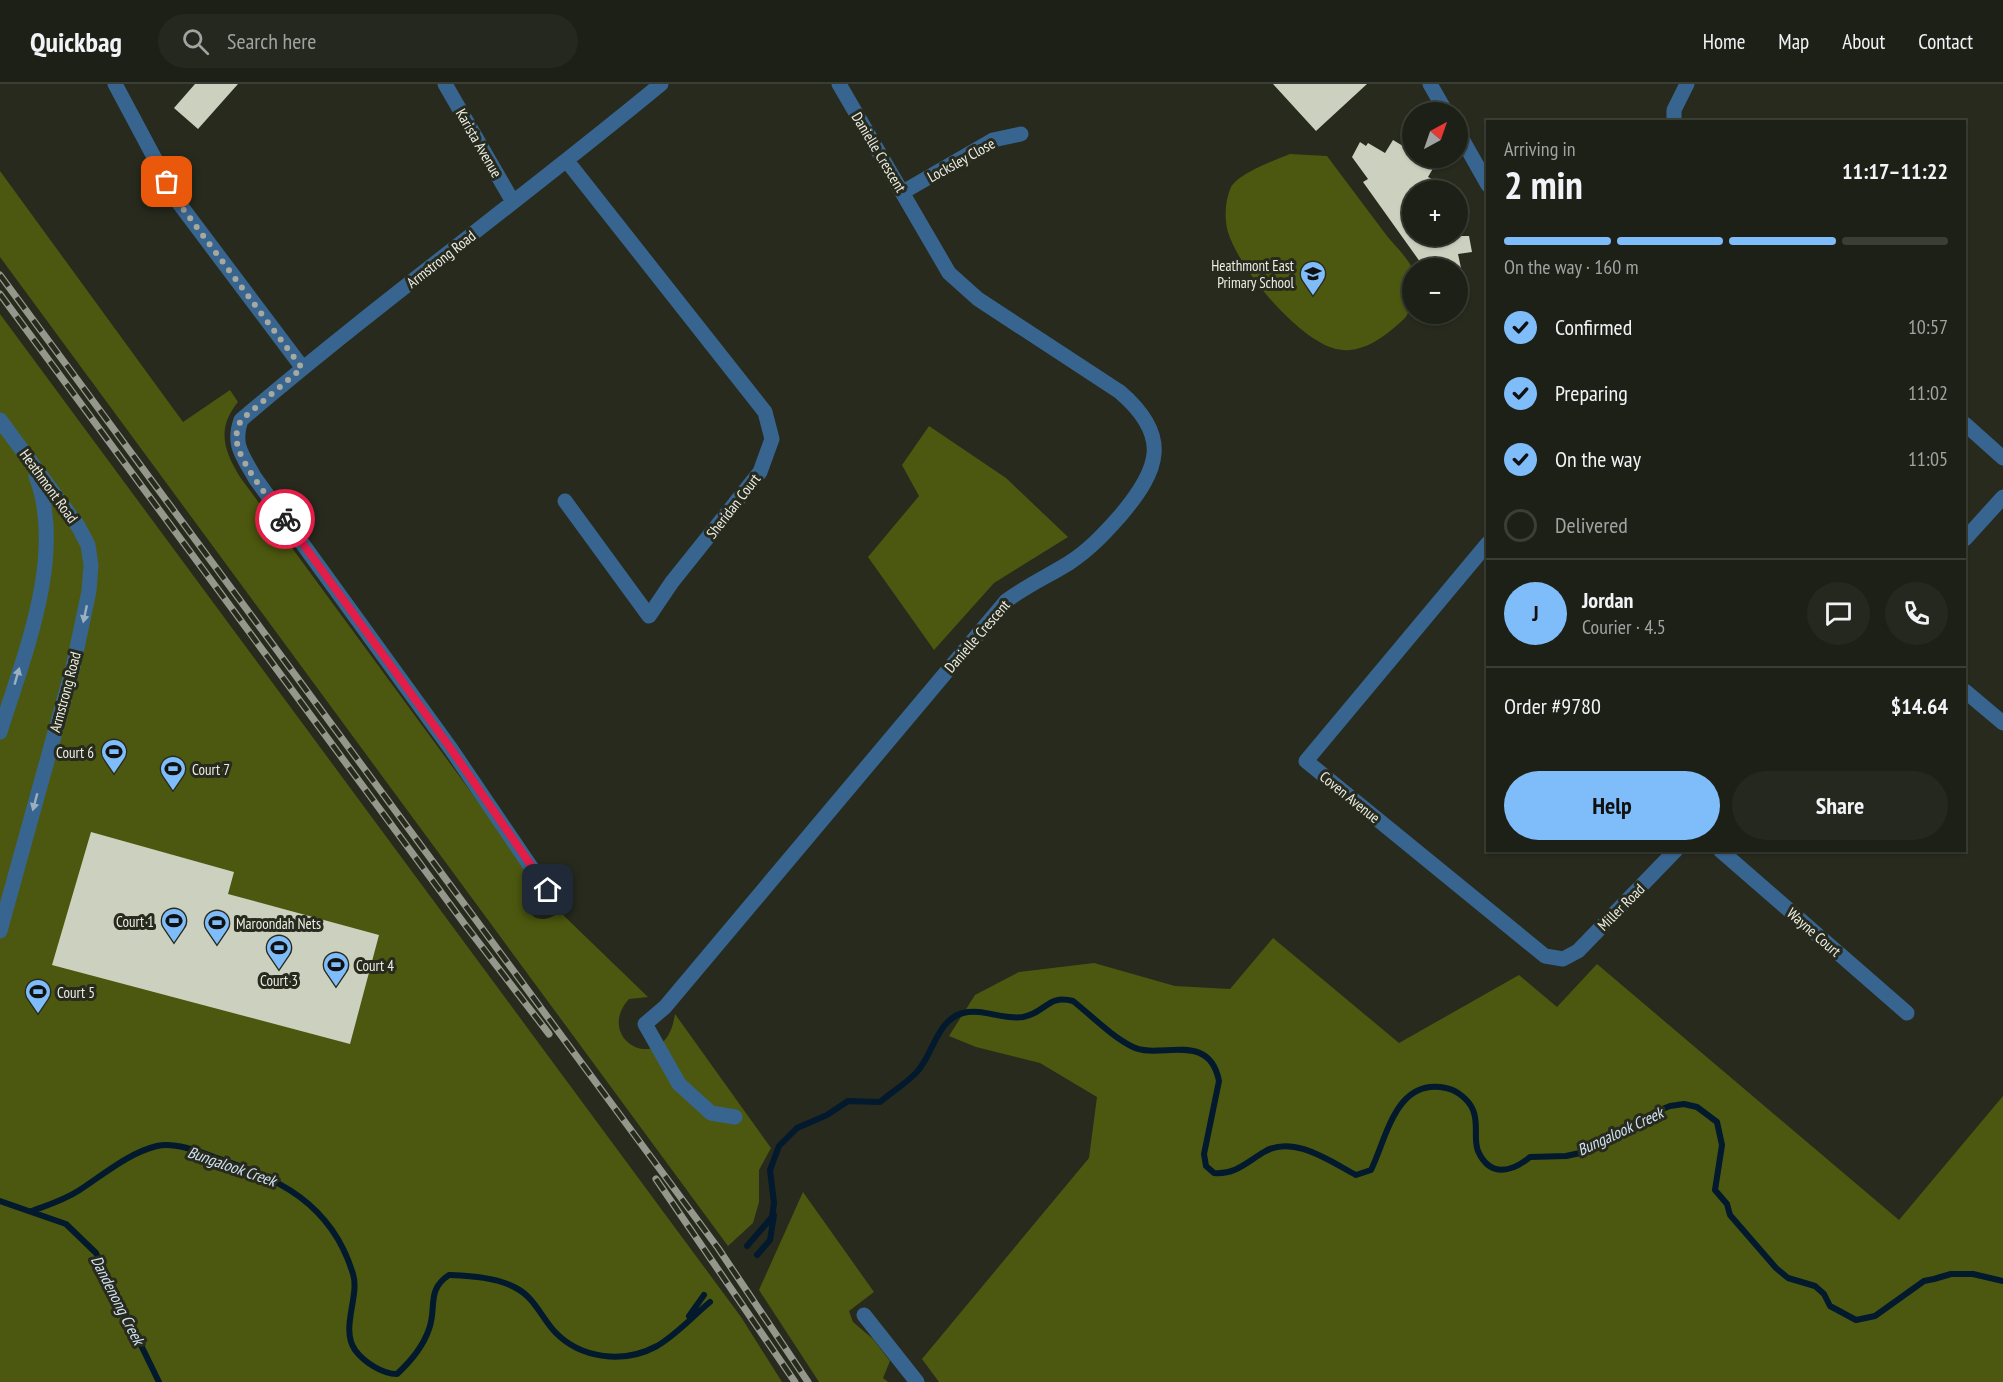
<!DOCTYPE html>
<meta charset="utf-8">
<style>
:root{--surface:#1d2016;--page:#25281f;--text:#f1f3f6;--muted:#a0a3a1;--line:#3b3e35;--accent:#7fbdfa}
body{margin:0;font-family:"PT Sans Narrow",sans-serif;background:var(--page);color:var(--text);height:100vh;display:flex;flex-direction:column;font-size:22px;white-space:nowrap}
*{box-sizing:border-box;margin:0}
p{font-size:20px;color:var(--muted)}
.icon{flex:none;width:33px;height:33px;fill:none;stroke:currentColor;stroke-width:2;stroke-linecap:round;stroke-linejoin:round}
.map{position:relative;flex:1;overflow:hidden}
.side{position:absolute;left:1486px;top:36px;width:480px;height:732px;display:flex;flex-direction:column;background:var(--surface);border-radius:0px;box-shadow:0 2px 4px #0004,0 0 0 2px var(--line)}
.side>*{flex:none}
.needle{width:39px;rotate:40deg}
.fabs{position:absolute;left:1402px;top:18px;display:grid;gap:12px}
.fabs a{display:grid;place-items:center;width:66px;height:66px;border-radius:50%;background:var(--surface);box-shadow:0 2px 4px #0004,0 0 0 2px var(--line);font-size:30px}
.pin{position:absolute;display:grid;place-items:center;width:51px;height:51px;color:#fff;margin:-26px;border-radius:12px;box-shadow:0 3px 9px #0006}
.courier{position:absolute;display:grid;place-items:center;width:60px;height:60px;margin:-30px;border:4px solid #e11d48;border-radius:50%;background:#fff;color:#222;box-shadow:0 2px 8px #0007}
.summary em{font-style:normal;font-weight:600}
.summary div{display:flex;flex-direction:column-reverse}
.summary{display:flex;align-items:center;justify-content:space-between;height:102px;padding:0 18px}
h1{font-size:39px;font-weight:600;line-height:45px}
.bar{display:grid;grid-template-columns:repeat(4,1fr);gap:9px 6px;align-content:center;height:72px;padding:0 18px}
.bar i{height:8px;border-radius:4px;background:var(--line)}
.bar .selected{background:var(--accent)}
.bar p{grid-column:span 4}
.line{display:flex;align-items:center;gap:15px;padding:0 18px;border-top:2px solid var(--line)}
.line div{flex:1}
.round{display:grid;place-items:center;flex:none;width:63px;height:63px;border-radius:32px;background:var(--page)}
ol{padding:0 18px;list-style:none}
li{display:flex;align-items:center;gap:18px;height:66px}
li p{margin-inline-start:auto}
li .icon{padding:6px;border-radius:50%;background:var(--accent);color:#111;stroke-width:4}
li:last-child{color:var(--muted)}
li i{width:33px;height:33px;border:3px solid var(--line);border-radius:50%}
.action{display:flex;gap:12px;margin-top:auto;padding:12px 18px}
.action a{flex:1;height:69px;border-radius:36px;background:var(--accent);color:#111;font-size:24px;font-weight:600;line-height:69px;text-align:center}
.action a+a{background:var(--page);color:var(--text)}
header{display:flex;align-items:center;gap:36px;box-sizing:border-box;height:84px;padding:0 30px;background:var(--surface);border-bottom:2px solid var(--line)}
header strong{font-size:28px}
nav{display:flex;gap:33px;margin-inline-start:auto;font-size:21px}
.search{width:420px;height:54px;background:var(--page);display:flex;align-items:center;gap:15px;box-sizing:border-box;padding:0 21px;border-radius:33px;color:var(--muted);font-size:22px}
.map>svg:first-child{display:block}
.green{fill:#4c580f}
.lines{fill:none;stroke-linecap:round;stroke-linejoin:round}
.stream{stroke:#02192e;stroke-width:6}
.building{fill:#ccd0bf}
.minor{stroke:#386590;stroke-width:15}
.rail-casing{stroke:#94978c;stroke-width:7}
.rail{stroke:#272a1d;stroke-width:4.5;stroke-dasharray:14;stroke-linecap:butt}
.oneway{fill:#9bb0bf}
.done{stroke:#a7a99f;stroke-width:6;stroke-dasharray:0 10.8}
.route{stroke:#e11d48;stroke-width:8}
.labels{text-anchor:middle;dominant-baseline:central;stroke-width:6;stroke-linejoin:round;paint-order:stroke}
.street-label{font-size:15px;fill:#eceee5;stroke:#272a1d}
.poi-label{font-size:15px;fill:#eceee5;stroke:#272a1d;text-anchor:start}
.water-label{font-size:16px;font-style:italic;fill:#d0e2f4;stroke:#272a1d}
</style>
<header>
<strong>Quickbag</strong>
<div class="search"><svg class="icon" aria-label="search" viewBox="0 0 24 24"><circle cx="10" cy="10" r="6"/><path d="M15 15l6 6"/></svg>Search here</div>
<nav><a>Home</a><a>Map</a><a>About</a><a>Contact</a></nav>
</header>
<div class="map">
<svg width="2003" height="1298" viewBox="0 0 2003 1298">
<rect width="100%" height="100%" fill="#272a1d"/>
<path class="green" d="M1290,70l37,2c20,27 40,53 60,80 8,10 20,21 25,32 6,12 1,42 -8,51 -18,17 -42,36 -68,30 -38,-9 -97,-80 -108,-117 -4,-13 -3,-32 3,-45 8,-14 44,-27 59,-33z
M0,87l183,251 47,-32 8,12c-22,27 -14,48 2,75l283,386c3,10 6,18 5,28 0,4 -2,10 -1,14 4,19 22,16 33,7l88,85 -19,2c-37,41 37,81 46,15l96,134 -12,22v32l-6,21 -25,23 -728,-989z
M0,230l741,1003 41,65h-782z
M929,342l77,52 62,59 -74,46 -60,67 -66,-93 51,-61 -17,-31z
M1273,854l126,105 120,-68 38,32 40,-43 302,256 104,-124v286h-1064l-17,-23 167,-201 8,-61 -57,-34 -64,-16 -27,-11 26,-41 44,-23 75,-9 81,23 55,3z
M803,1108l71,100 -25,19 4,11 20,17 17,22 -7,17 5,4h-69l-60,-92z"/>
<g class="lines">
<path class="stream" d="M0,1117l66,23 30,29 63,129
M32,1127c16,-6 32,-11 46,-20 25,-16 50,-38 79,-45 17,-4 41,5 57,11 65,21 118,47 139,117 7,22 -13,54 2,76 9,12 27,24 42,24 13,-12 26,-27 32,-45 8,-21 -3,-39 20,-54 21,1 47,2 67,13 19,10 25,29 39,44 26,27 69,32 102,14 19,-11 36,-30 53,-44
M747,1162l25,-29 2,-14 -4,-33 9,-24 18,-18 30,-13 21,-14 32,1c12,-10 25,-18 36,-29 17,-17 20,-53 47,-60 19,-5 40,7 60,4 23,-4 24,-23 50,-16 19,15 38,35 60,46 27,13 76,-17 86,34l-15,73 2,12 8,7c21,2 33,-11 50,-21 29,-18 67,10 92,23l15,-5c16,-33 25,-93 75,-82 11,2 23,12 27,22 6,14 0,28 5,41 12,27 34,21 52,6l36,-1 14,-3 55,-26 20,-15 15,-6 14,-2 13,3 20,15 5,23 -7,45 12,14 3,11 46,53 12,10 27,8 9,8 6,12 26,14 19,-4 49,-35 10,-2 17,-5h22l30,7
M757,1171l13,-15 4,-25
M689,1232l15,-21"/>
</g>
<path class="building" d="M195,0h43l-40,45 -24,-21z
M1273,0h94l-51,47z
M1393,56l20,12v6h10l12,7 -7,12 25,13h-40v46h56l3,16 -14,2 3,14h-23l-7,-8 -8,6 -60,-84 5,-3 -16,-22 8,-15 6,4 2,-3 17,10z
M91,748l143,40 -6,22 151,41 -29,109 -298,-79z"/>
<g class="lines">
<path class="minor" d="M115,0l63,118 124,165
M445,0l68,118
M1430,0l16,28
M1674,38v-12l13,-26
M1458,48l30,53
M903,108l90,-52 28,-6
M0,336l78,106 10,19 3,20 -2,26 -16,76 -73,264
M1965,340l38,34
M565,417l84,115 23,-34 88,-110 12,-33 -7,-27 -198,-251
M1965,455l38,-42
M1488,459l-182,218 239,195 18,3 15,-8 98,-101
M1965,607l38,32
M0,648c24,-77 66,-177 36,-256
M1720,766l187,163
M556,820l-105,-155 -196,-271c-12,-22 -23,-33 -14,-58 136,-116 282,-222 420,-336
M735,1033l-24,-4 -32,-29 -34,-60 20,-17 341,-406c20,-15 42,-25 63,-38 20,-13 35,-29 51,-47 40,-47 51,-80 0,-124l-142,-93 -29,-26 -110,-189
M864,1231l53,67"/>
<defs>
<path id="rail" d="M0,191l718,973 90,134
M0,210l466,632 83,108
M656,1095l139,203"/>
</defs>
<use href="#rail" class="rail-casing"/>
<use href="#rail" class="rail"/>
</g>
<defs><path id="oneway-solid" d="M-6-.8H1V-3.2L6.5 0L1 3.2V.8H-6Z" transform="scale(1.5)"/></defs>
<g class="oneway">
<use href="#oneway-solid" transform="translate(85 530) rotate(102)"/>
<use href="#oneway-solid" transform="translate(17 592) rotate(-74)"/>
<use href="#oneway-solid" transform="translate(35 718) rotate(105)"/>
</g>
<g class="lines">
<path class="done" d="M167,98l11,20 124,166 -61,52c-3,7 -6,15 -4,23 4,22 34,58 48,76"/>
<path class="route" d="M285,435l166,230 97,141"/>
</g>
<defs>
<symbol id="school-pin" viewBox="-11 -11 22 30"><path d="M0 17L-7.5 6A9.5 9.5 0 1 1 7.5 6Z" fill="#7fbdfa" stroke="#272a1d"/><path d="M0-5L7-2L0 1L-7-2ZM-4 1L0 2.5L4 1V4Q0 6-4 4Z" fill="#111"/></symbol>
<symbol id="stadium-pin" viewBox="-11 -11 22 30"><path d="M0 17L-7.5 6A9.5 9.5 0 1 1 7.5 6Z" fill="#7fbdfa" stroke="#272a1d"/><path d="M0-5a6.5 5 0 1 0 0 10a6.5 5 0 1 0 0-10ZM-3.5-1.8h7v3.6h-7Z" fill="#111"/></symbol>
</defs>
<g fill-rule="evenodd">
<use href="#school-pin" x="1298" y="175" width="30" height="40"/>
<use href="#stadium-pin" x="99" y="653" width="30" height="40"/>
<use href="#stadium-pin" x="158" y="670" width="30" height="40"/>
<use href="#stadium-pin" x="159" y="822" width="30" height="40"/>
<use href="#stadium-pin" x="202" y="824" width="30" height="40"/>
<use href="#stadium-pin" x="264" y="849" width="30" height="40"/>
<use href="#stadium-pin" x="321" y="866" width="30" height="40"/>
<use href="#stadium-pin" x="23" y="893" width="30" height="40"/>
</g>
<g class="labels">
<g class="street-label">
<text transform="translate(479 59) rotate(60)">Karista Avenue</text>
<text transform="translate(879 68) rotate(59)">Danielle Crescent</text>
<text transform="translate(961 76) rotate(-29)">Locksley Close</text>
<text transform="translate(441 175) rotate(-38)">Armstrong Road</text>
<text transform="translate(49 402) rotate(54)">Heathmont Road</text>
<text transform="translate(733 422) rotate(-52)">Sheridan Court</text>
<text transform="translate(977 552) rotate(-49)">Danielle Crescent</text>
<text transform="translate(65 608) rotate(-75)">Armstrong Road</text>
<text transform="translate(1350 713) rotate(39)">Coven Avenue</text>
<text transform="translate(1621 823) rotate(-45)">Miller Road</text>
<text transform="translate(1814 848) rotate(41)">Wayne Court</text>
</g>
<g class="poi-label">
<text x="1294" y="181" text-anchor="end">Heathmont East<tspan x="1294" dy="17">Primary School</tspan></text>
<text x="94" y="668" text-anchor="end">Court 6</text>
<text x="192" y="685">Court 7</text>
<text x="154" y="837" text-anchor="end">Court 1</text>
<text x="236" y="839">Maroondah Nets</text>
<text x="356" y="881">Court 4</text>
<text x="279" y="896" text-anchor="middle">Court 3</text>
<text x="57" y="908">Court 5</text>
</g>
<g class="water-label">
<text transform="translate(1620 1047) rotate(-25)">Bungalook Creek</text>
<text transform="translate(232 1082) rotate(19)">Bungalook Creek</text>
<text transform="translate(118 1216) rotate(63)">Dandenong Creek</text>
</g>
</g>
</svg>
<div class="fabs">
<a><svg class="needle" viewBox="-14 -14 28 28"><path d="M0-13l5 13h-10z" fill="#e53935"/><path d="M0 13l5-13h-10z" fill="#a0a3a1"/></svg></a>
<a>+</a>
<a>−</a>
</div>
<div class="pin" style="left:167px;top:98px;background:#ea580c"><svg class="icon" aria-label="bag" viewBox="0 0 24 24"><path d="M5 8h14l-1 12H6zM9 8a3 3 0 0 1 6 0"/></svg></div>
<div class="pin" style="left:548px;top:806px;background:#1f2937"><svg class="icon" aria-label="home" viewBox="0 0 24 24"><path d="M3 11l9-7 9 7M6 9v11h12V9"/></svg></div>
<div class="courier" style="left:285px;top:435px"><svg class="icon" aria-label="bike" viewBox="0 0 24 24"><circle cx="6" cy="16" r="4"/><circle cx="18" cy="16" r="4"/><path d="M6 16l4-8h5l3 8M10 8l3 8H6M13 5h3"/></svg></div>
<section class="side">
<div class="summary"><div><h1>2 min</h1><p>Arriving in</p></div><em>11:17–11:22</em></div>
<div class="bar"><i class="selected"></i><i class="selected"></i><i class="selected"></i><i></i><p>On the way · 160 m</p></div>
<ol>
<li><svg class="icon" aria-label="check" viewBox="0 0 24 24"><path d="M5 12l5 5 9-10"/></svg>Confirmed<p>10:57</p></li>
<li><svg class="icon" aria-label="check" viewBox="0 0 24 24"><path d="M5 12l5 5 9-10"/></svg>Preparing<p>11:02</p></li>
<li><svg class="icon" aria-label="check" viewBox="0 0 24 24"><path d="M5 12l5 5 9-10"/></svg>On the way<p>11:05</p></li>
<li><i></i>Delivered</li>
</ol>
<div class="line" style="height:108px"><b class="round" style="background:var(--accent);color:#111">J</b><div><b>Jordan</b><p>Courier · 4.5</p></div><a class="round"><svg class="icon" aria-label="chat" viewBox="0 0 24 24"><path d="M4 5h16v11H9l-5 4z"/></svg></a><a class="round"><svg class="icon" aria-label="phone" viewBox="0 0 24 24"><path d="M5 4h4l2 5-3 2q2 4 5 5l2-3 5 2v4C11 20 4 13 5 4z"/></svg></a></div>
<div class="line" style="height:78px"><div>Order #9780</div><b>$14.64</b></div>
<div class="action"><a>Help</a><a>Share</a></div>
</section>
</div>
